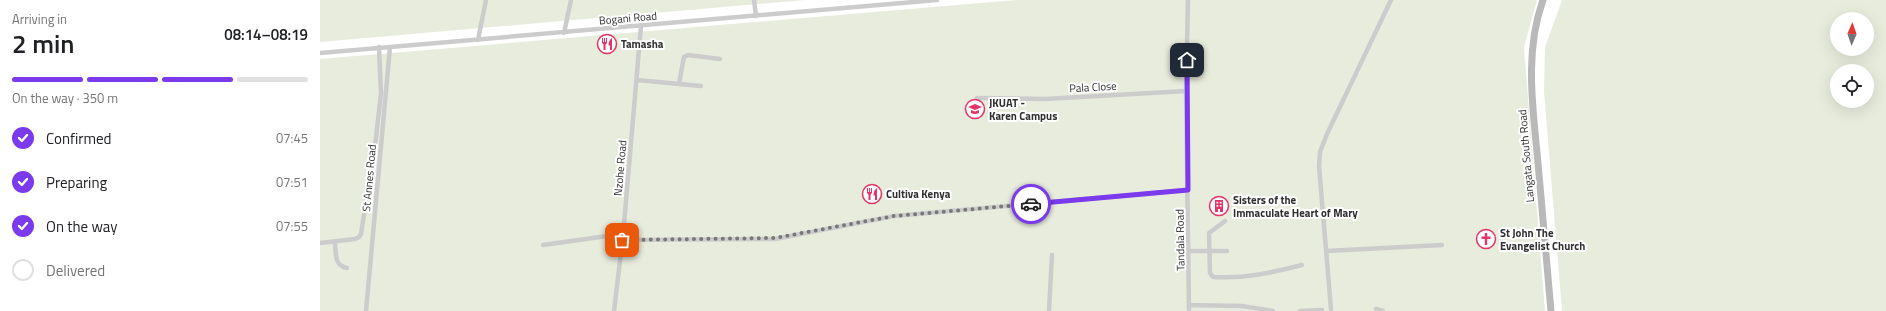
<!DOCTYPE html>
<meta charset="utf-8">
<style>
:root{--surface:#fff;--page:#f2f2f2;--text:#202124;--muted:#757577;--line:#e0e0e0;--accent:#7c3aed}
body{margin:0;font-family:"Titillium Web",sans-serif;background:var(--page);color:var(--text);height:100vh;display:flex;flex-direction:column;font-size:15px;white-space:nowrap}
*{box-sizing:border-box;margin:0}
p{font-size:13px;color:var(--muted)}
.icon{flex:none;width:22px;height:22px;fill:none;stroke:currentColor;stroke-width:2;stroke-linecap:round;stroke-linejoin:round}
.map{position:relative;flex:1;overflow:hidden}
.panel{display:flex;flex-direction:column;background:var(--surface);width:320px}
.panel>*{flex:none}
.needle{width:26px;rotate:2deg}
.controls{position:absolute;left:1510px;top:12px;display:grid;gap:8px}
.controls a{display:grid;place-items:center;width:44px;height:44px;border-radius:50%;background:var(--surface);box-shadow:0 4px 16px #0002;font-size:20px}
.pin{position:absolute;display:grid;place-items:center;width:34px;height:34px;color:#fff;margin:-17px;border-radius:8px;box-shadow:0 2px 6px #0006}
.courier{position:absolute;display:grid;place-items:center;width:40px;height:40px;margin:-20px;border:3px solid #7c3aed;border-radius:50%;background:#fff;color:#222;box-shadow:0 1px 5px #0007}
.overview em{font-style:normal;font-weight:600}
.overview div{display:flex;flex-direction:column-reverse}
.overview{display:flex;align-items:center;justify-content:space-between;height:68px;padding:0 12px}
h1{font-size:26px;font-weight:600;line-height:30px}
.bar{display:grid;grid-template-columns:repeat(4,1fr);gap:6px 4px;align-content:center;height:48px;padding:0 12px}
.bar i{height:5px;border-radius:3px;background:var(--line)}
.bar .current{background:var(--accent)}
.bar p{grid-column:span 4}
ol{padding:0 12px;list-style:none}
li{display:flex;align-items:center;gap:12px;height:44px}
li p{margin-inline-start:auto}
li .icon{padding:4px;border-radius:50%;background:var(--accent);color:#fff;stroke-width:4}
li:last-child{color:var(--muted)}
li i{width:22px;height:22px;border:2px solid var(--line);border-radius:50%}
main{display:flex;flex:1;min-height:0}
.map>svg:first-child{display:block}
.green{fill:#e8ecdd;fill-rule:evenodd}
.lines{fill:none;stroke-linecap:round;stroke-linejoin:round}
.street{stroke:#ccc;stroke-width:4.5}
.secondary{stroke:#b9b9b9;stroke-width:7}
.done{stroke:#787878;stroke-width:4;stroke-dasharray:0 7.2}
.route{stroke:#7c3aed;stroke-width:5}
.labels{text-anchor:middle;dominant-baseline:central;stroke-width:4;stroke-linejoin:round;paint-order:stroke}
.street-label{font-size:11px;fill:#2f2f2f;stroke:#fff}
.poi-label{font-size:11px;font-weight:bold;fill:#2f2f2f;stroke:#fff;text-anchor:start}
</style>
<main>
<section class="panel">
<div class="overview"><div><h1>2 min</h1><p>Arriving in</p></div><em>08:14–08:19</em></div>
<div class="bar"><i class="current"></i><i class="current"></i><i class="current"></i><i></i><p>On the way · 350 m</p></div>
<ol>
<li><svg class="icon" aria-label="check" viewBox="0 0 24 24"><path d="M5 12l5 5 9-10"/></svg>Confirmed<p>07:45</p></li>
<li><svg class="icon" aria-label="check" viewBox="0 0 24 24"><path d="M5 12l5 5 9-10"/></svg>Preparing<p>07:51</p></li>
<li><svg class="icon" aria-label="check" viewBox="0 0 24 24"><path d="M5 12l5 5 9-10"/></svg>On the way<p>07:55</p></li>
<li><i></i>Delivered</li>
</ol>
</section>
<div class="map">
<svg width="1566" height="311" viewBox="0 0 1566 311">
<rect width="100%" height="100%" fill="#fff"/>
<path class="green" d="M0,0h485l-485,42z
M696,0h521l-13,47 21,264h-1225v-252z
M1242,0h324v311h-324l-18,-219 1,-45zM1517,19h30v30h-30zM1517,71h30v30h-30z"/>
<g class="lines">
<path class="street" d="M434,0l2,16
M868,0l-2,91 3,220
M244,33l7,-33
M158,40l8,-40
M0,53l617,-53
M317,80l64,6
M359,84l5,-27 4,-2 32,4
M657,98l68,1 141,-8
M905,221l-16,12 1,40 3,4c32,2 57,-4 89,-12
M302,240l153,-1 119,-23 294,-26
M15,242c1,11 -1,24 12,26
M0,243l35,-4 4,-2 2,-3 15,-96 5,-45 -2,-46
M223,245l64,-9h16
M869,251h38
M1006,251l116,-6
M869,305l53,1 31,5
M1011,309l-12,-143 1,-14 7,-18 64,-134
M1056,309l7,2
M46,311l24,-264
M294,311l9,-75 18,-210
M729,311l3,-56
M980,311l22,-1"/>
<path class="secondary" d="M1223,0c-19,53 -10,108 -5,163 4,49 9,98 13,148"/>
</g>
<g class="lines">
<path class="done" d="M302,240l153,-2 119,-22 137,-12"/>
<path class="route" d="M711,204l157,-14 -1,-130"/>
</g>
<defs>
<symbol id="restaurant-ring" viewBox="-11 -11 22 22"><circle r="9.5" fill="#fff" stroke="#e53366" stroke-width="1.5"/><path d="M-5-6h1v4h1v-4h1v4h1v-4h1v5L-1.5 .5V6h-2V.5L-5-1ZM5-6V6H3V1.5H1.5Q1.5-4 5-6Z" fill="#e53366"/></symbol>
<symbol id="university-ring" viewBox="-11 -11 22 22"><circle r="9.5" fill="#fff" stroke="#e53366" stroke-width="1.5"/><path d="M0-5L7-2L0 1L-7-2ZM-4 1L0 2.5L4 1V4Q0 6-4 4Z" fill="#e53366"/></symbol>
<symbol id="building-ring" viewBox="-11 -11 22 22"><circle r="9.5" fill="#fff" stroke="#e53366" stroke-width="1.5"/><path d="M-4-6H4V6H1V3H-1V6H-4ZM-2.5-4.3h1.7v1.8h-1.7ZM.8-4.3h1.7v1.8H.8ZM-2.5-1h1.7V.8h-1.7ZM.8-1h1.7V.8H.8Z" fill="#e53366"/></symbol>
<symbol id="church-ring" viewBox="-11 -11 22 22"><circle r="9.5" fill="#fff" stroke="#e53366" stroke-width="1.5"/><path d="M-1.2-6h2.4v3.5h3.3v2.4h-3.3V6h-2.4V-.1h-3.3v-2.4h3.3Z" fill="#e53366"/></symbol>
</defs>
<g fill-rule="evenodd">
<use href="#restaurant-ring" x="276" y="33" width="22" height="22"/>
<use href="#university-ring" x="644" y="98" width="22" height="22"/>
<use href="#restaurant-ring" x="541" y="183" width="22" height="22"/>
<use href="#building-ring" x="888" y="195" width="22" height="22"/>
<use href="#church-ring" x="1155" y="228" width="22" height="22"/>
</g>
<g class="labels">
<g class="street-label">
<text transform="translate(308 18) rotate(-5)">Bogani Road</text>
<text transform="translate(773 87) rotate(-3)">Pala Close</text>
<text transform="translate(1206 156) rotate(-95)">Langata South Road</text>
<text transform="translate(300 168) rotate(-85)">Nzohe Road</text>
<text transform="translate(49 178) rotate(-85)">St Annes Road</text>
<text transform="translate(860 240) rotate(-91)">Tandala Road</text>
</g>
<g class="poi-label">
<text x="301" y="44">Tamasha</text>
<text x="669" y="103">JKUAT -<tspan x="669" dy="13">Karen Campus</tspan></text>
<text x="566" y="194">Cultiva Kenya</text>
<text x="913" y="200">Sisters of the<tspan x="913" dy="13">Immaculate Heart of Mary</tspan></text>
<text x="1180" y="233">St John The<tspan x="1180" dy="13">Evangelist Church</tspan></text>
</g>
</g>
</svg>
<div class="controls">
<a><svg class="needle" viewBox="-14 -14 28 28"><path d="M0-13l5 13h-10z" fill="#e53935"/><path d="M0 13l5-13h-10z" fill="#757577"/></svg></a>
<a><svg class="icon" aria-label="locate" viewBox="0 0 24 24"><circle cx="12" cy="12" r="6"/><path d="M12 2v4M12 18v4M2 12h4M18 12h4"/></svg></a>
</div>
<div class="pin" style="left:302px;top:240px;background:#ea580c"><svg class="icon" aria-label="bag" viewBox="0 0 24 24"><path d="M5 8h14l-1 12H6zM9 8a3 3 0 0 1 6 0"/></svg></div>
<div class="pin" style="left:867px;top:60px;background:#1f2937"><svg class="icon" aria-label="home" viewBox="0 0 24 24"><path d="M3 11l9-7 9 7M6 9v11h12V9"/></svg></div>
<div class="courier" style="left:711px;top:204px"><svg class="icon" aria-label="car" viewBox="0 0 24 24"><path d="M5 17H2v-5l4-1 3-4h7l3 4 3 1v5h-3M9 17h6M6 11h13"/><circle cx="7" cy="17" r="2"/><circle cx="17" cy="17" r="2"/></svg></div>
</div>
</main>
